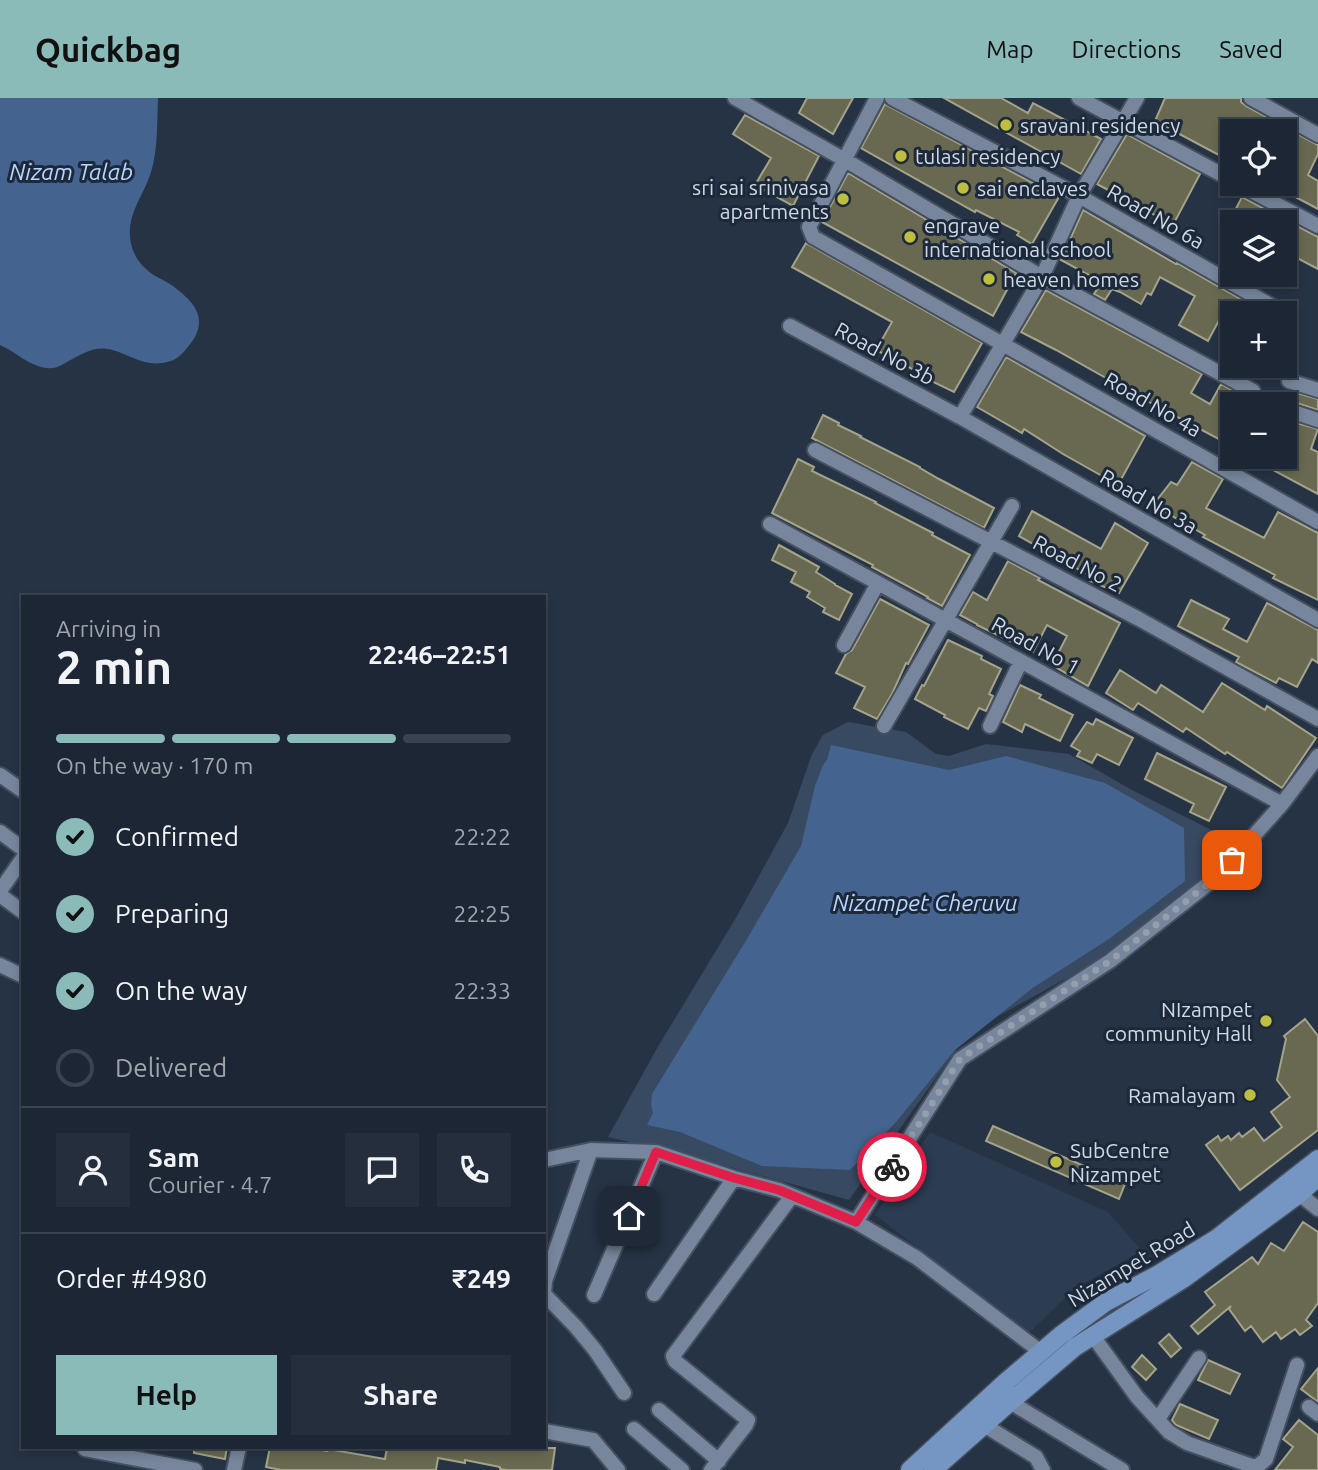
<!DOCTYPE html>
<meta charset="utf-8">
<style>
:root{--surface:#1c2634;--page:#252e3c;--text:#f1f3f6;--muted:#a0a5ac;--line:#3a434f;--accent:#8bbbb9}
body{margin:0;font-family:Ubuntu,sans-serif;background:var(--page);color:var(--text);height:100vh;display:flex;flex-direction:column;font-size:26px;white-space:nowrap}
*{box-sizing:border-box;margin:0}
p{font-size:23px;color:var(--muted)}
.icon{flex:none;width:38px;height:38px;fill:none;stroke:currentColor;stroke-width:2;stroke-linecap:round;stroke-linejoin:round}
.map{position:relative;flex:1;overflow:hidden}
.details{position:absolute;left:21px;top:497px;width:525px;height:854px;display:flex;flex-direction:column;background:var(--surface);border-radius:0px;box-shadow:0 4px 10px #0003,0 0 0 2px var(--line)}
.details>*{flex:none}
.controls{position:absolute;left:1220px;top:21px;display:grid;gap:14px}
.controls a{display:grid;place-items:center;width:77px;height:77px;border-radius:0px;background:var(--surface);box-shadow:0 4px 10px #0003,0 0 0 2px var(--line);font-size:35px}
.pin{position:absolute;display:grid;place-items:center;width:60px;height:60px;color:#fff;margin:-30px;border-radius:14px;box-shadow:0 4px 10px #0006}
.courier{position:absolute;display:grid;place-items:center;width:70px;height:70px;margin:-35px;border:5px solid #e11d48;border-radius:50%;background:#fff;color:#222;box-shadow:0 2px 9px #0007}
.head em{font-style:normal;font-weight:700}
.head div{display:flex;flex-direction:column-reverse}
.head{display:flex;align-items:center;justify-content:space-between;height:119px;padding:0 35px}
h1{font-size:46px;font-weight:700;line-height:52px}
.bar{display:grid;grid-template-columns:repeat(4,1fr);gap:10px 7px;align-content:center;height:84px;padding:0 35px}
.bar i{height:9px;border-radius:5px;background:var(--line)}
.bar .selected{background:var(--accent)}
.bar p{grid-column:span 4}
.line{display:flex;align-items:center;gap:18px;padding:0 35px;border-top:2px solid var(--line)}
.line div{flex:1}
.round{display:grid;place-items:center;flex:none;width:74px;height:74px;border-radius:0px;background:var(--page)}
ol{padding:0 35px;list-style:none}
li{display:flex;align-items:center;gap:21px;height:77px}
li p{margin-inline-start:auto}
li .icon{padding:7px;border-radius:50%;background:var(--accent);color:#111;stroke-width:4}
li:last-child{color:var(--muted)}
li i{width:38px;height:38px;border:4px solid var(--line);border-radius:50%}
.primary-button{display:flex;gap:14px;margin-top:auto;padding:14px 35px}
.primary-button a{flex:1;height:80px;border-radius:0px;background:var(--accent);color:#111;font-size:28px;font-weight:700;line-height:80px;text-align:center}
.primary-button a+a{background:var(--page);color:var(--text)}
header{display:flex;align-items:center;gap:42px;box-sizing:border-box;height:98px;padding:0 35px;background:var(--accent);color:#111}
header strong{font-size:33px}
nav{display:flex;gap:38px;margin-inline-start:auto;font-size:24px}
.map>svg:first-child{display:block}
.built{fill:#2b3c53}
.green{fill:#384962}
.water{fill:#44648f}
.building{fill:#686950;stroke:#a3a48a;stroke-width:2}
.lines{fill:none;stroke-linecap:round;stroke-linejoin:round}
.minor-casing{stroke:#454f5f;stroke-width:18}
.major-casing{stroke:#454f5f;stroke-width:21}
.minor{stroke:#77869c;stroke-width:14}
.major{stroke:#7595c2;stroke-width:18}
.done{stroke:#949eac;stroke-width:7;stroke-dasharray:0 12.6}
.route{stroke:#e11d48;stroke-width:9}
.poi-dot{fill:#c0be40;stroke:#1c293a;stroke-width:2.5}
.labels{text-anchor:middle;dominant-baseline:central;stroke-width:6;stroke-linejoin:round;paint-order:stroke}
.poi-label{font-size:21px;fill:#d0d8e4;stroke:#1c293a;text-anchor:start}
.street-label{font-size:21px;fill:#d0d8e4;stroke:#1c293a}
.water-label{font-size:23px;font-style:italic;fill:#b8d6ff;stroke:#1c293a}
</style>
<header>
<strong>Quickbag</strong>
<nav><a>Map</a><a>Directions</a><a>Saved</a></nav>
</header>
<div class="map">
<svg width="1318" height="1372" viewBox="0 0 1318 1372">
<rect width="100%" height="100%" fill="#263345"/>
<path class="built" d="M930,1034l178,80 34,39 -68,38 -45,44 -154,-118z"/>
<path class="green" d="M848,624l58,10 30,22 13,2 37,-12 83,10 63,36 97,49 -31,46 -86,68 -121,67 -33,27 -109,153 -162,-45 -79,-18 48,-87 81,-134 51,-93 24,-69 11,-19z"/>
<path class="water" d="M0,0h158c-1,23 0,53 -7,74 -7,23 -23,40 -21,65 1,13 7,24 16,32 8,8 19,11 27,17 21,16 36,32 18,57 -7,9 -13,17 -24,19 -16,4 -26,-1 -41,-7 -27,-12 -35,-6 -59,7 -7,4 -12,7 -20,6 -18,-2 -31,-16 -47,-23z
M831,647l118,25 57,-14 99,27 79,45 1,53 -76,58 -75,48 -79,63 -59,72 -46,48 -88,-4 -82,-34 -33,-7 6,-12 -2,-8 1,-11 95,-155 54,-93 14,-60 8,-21 4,-5z"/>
<path class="building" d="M807,0h46l-20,36 -34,-21z
M944,0h57l27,15 5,-10 68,36 -20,35z
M1165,0h76v4l5,4 72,39v9l-10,21 10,6v28l-34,-18v-60h-52v31l-77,-41z
M885,6l174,93 -27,47 -15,-9 2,-3 -43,-22 -1,2 -114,-64z
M745,17l74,41 -26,50 -38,-21 16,-27 -38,-24z
M1127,36l73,40 -27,51 -76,-41z
M848,75l168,100 -23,43 -171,-94z
M1242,99l76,40v32l-34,-18v-29h-55z
M1083,112l93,54 1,-1 88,50h-5l-16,-9 -6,9h-11l-3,-2 -16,30 -29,-16 16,-29 -35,-19 -9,18 -4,-2 -6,11 -21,-12 -8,-3 -7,11 -11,-6 8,-12 -41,-22z
M806,145l176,100 -28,49 -33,-16 1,-2 -46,-24 16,-28 -100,-55z
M1046,192l156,84 -11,19 19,11 11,-20 28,16 -2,4h-15v42l-119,-63v-1l-57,-32 -35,-18z
M1006,259l139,79 -27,49 -55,-31 -39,-25 -2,4 -45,-26z
M1290,293l28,8v11l-30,-10z
M823,317l16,8 -1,2 23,11 -1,1 60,30v1l19,11 55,29 -10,20 -172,-90z
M1293,324l25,7 -7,20 7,3v42l-69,-37h35v-10z
M798,361l16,8 -2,4 64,31 -1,1 58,30 -1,2 38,20 -28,51 -15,-8 1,-1 -56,-30 1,-2 -101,-52z
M1192,364l31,17 -17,29 58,30 14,-26 40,21v67l-45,-22 2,-3 -72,-38 2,-2 -52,-30 18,-23 6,3z
M1032,413l69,38 14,-26 33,20 -29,50 -29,-12 2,-4 -73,-41z
M779,447l40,22 -3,5 19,12v1l17,9 -13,26 -16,-8 2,-4 -18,-11 3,-5 -19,-10 5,-10 -24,-12z
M1008,463l32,17 -2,2 82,43 -32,63 -36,-21 15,-29 -20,-11 -14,27 -56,-27v-1l-17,-9 13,-23 14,8z
M880,501l49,26 -21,39 -2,-1 -14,31 -15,25 -23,-11 11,-21 -29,-14 10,-19 6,-4z
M1191,502l38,19 -6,10 24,13 20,-39 51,27v33l-6,-4 -15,28 -18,-9 -3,5 -40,-21 3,-5 -61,-31z
M948,542l34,16 -1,3 20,10 -12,25 4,2 -7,15 -7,-3 -11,21 -24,-12 1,-2 -30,-16 7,-14 2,1z
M1120,572l36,23 5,-8 42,27 19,-29 43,27 2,-4 49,32 -34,50 -55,-36 -2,2 -39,-26 -3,4 -45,-29 -5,7 -27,-17z
M1020,587l21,10 -2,3 34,17 -13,26 -35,-17 -3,8 -19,-10z
M1096,621l37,19 -14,27 -22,-11 -5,9 -15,-7 3,-5 -9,-5 16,-24 6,3z
M1157,655l69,34 -17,34 -19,-9 4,-8 -49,-25z
M1305,921l13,17v94l-78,60 -34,-45 12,-9 3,5 7,-5 3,4 8,-7 3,4 12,-9 10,13 18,-14 -11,-15 19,-15 -13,-17 9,-41 -2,-3z
M993,1028l132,58 -6,15 -133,-58z
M1303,1124l15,10v71l-12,17 6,6 -12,9 -5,-6 -14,10 -5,-7 -13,10 -12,-16 -6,5 -16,-22 2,-3 -33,28 -7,-8 24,-21 -10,-13 47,-35 6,7 13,-21 13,8z
M1169,1236l12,14 -10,9 -12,-14z
M1142,1257l14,14 -10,11 -14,-13z
M1208,1262l32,14 -10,20 -32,-14z
M1318,1270v34l-17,-13z
M1180,1306l38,16 -9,19 -33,-14 -4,-5z
M1299,1322l19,15v35h-43l18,-23 -10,-8z
M194,1349h33l-2,12 -31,-6z
M270,1349h39l18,4 1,-2 57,10 2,-12 168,1 -3,22h-45l-7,-1v-2l-35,-7v3l-27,-5 -2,12h-155l-15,-3z"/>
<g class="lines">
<defs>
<path id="minor" d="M735,0l110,62 197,117 211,114
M877,0l-68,129 4,10 505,285
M892,0l187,98 205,117
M1079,0l153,82
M1251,0l67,37
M1238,86l80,42
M790,228l170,91 358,203
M1289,283l29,9
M1284,311l34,11
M960,319l82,-140 37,-81 58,-98
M815,352l324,169 179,100
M770,426l512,280
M844,547l34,-62
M884,628l128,-220
M990,628l31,-65
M0,677l23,16
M0,734l23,17
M0,793l23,-33
M0,797l23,17
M0,867l23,11
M544,1062l47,-10 65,2 78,26 45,12 77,32 61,36 124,94
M1299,1096l19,15
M856,1124l104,-163 150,-98 108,-85 64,-72 36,-48
M544,1196l1,-13 46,-131
M544,1196l32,33 19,23 29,43
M654,1196l80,-116
M594,1197l62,-143
M1093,1238l44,61 32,35 18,11 65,23h6l8,-7 31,-94
M1010,1304l112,68
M1309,1309l9,7
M659,1312l60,51
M1158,1321l41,-61
M984,1327l52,32 7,13
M634,1331l48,41
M544,1333l49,9 25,30
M85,1351l110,21
M234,1372l5,-23
M711,1372l35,-45 2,-5 -73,-59 -2,-5 119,-160"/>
<path id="major" d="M910,1372l98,-90 53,-45 45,-33 53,-28 57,-35 102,-80
M933,1372l77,-68 65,-55 108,-68 116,-85 19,-17"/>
</defs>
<use href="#minor" class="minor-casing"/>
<use href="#major" class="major-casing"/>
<use href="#minor" class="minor"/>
<use href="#major" class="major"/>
</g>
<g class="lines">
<path class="done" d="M892,1069l68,-108 150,-98 108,-85 14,-16"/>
<path class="route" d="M629,1118l27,-64 78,26 45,12 77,32 36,-55"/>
</g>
<g class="poi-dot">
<circle cx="1006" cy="27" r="7"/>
<circle cx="901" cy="58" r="7"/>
<circle cx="963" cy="90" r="7"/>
<circle cx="843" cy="101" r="7"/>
<circle cx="910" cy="139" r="7"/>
<circle cx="989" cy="181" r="7"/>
<circle cx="1266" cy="923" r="7"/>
<circle cx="1250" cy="997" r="7"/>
<circle cx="1056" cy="1064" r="7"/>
</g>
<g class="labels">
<g class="poi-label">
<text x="1020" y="27">sravani residency</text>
<text x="915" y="58">tulasi residency</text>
<text x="829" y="89" text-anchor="end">sri sai srinivasa<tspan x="829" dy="24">apartments</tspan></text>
<text x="977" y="90">sai enclaves</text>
<text x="924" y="127">engrave<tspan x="924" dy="24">international school</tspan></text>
<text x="1003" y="181">heaven homes</text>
<text x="1252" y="911" text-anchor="end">NIzampet<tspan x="1252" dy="24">community Hall</tspan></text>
<text x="1236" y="997" text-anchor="end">Ramalayam</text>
<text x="1070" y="1052">SubCentre<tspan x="1070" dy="24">Nizampet</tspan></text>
</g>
<g class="street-label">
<text transform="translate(1156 118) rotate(30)">Road No 6a</text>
<text transform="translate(885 255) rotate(28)">Road No 3b</text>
<text transform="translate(1153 306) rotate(30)">Road No 4a</text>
<text transform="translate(1149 403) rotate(30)">Road No 3a</text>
<text transform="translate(1078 465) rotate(28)">Road No 2</text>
<text transform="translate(1036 547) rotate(29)">Road No 1</text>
<text transform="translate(1131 1166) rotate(-31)">Nizampet Road</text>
</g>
<g class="water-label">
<text x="71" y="73">Nizam Talab</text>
<text x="925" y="804">Nizampet Cheruvu</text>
</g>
</g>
</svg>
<div class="controls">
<a><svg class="icon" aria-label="locate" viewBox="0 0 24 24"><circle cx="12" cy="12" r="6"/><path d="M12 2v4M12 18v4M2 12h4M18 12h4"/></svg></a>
<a><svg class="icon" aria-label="layers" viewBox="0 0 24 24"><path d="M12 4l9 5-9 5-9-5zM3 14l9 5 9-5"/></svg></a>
<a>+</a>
<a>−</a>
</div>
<div class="pin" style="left:1232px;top:762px;background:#ea580c"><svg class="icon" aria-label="bag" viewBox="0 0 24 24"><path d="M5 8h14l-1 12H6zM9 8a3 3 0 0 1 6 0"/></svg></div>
<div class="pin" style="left:629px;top:1118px;background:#1f2937"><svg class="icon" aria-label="home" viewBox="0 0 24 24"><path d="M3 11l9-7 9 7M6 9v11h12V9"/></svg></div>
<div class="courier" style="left:892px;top:1069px"><svg class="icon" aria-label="bike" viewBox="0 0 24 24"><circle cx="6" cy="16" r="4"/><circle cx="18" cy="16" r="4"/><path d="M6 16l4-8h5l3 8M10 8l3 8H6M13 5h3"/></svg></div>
<section class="details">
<div class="head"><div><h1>2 min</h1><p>Arriving in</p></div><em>22:46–22:51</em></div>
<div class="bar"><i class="selected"></i><i class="selected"></i><i class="selected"></i><i></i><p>On the way · 170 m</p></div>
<ol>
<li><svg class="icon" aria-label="check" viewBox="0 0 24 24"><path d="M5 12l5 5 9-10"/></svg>Confirmed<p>22:22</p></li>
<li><svg class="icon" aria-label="check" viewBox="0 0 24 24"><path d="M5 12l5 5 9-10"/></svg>Preparing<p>22:25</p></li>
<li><svg class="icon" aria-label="check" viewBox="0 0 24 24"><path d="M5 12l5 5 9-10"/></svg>On the way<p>22:33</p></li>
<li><i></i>Delivered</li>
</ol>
<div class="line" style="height:126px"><a class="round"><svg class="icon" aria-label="person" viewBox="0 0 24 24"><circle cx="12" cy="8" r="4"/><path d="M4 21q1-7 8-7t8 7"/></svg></a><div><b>Sam</b><p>Courier · 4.7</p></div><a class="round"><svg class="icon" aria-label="chat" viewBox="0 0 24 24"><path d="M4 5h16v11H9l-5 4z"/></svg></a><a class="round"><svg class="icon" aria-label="phone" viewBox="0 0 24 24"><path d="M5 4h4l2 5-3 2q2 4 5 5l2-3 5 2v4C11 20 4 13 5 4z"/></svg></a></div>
<div class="line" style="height:91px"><div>Order #4980</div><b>₹249</b></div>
<div class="primary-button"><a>Help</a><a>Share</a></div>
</section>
</div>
